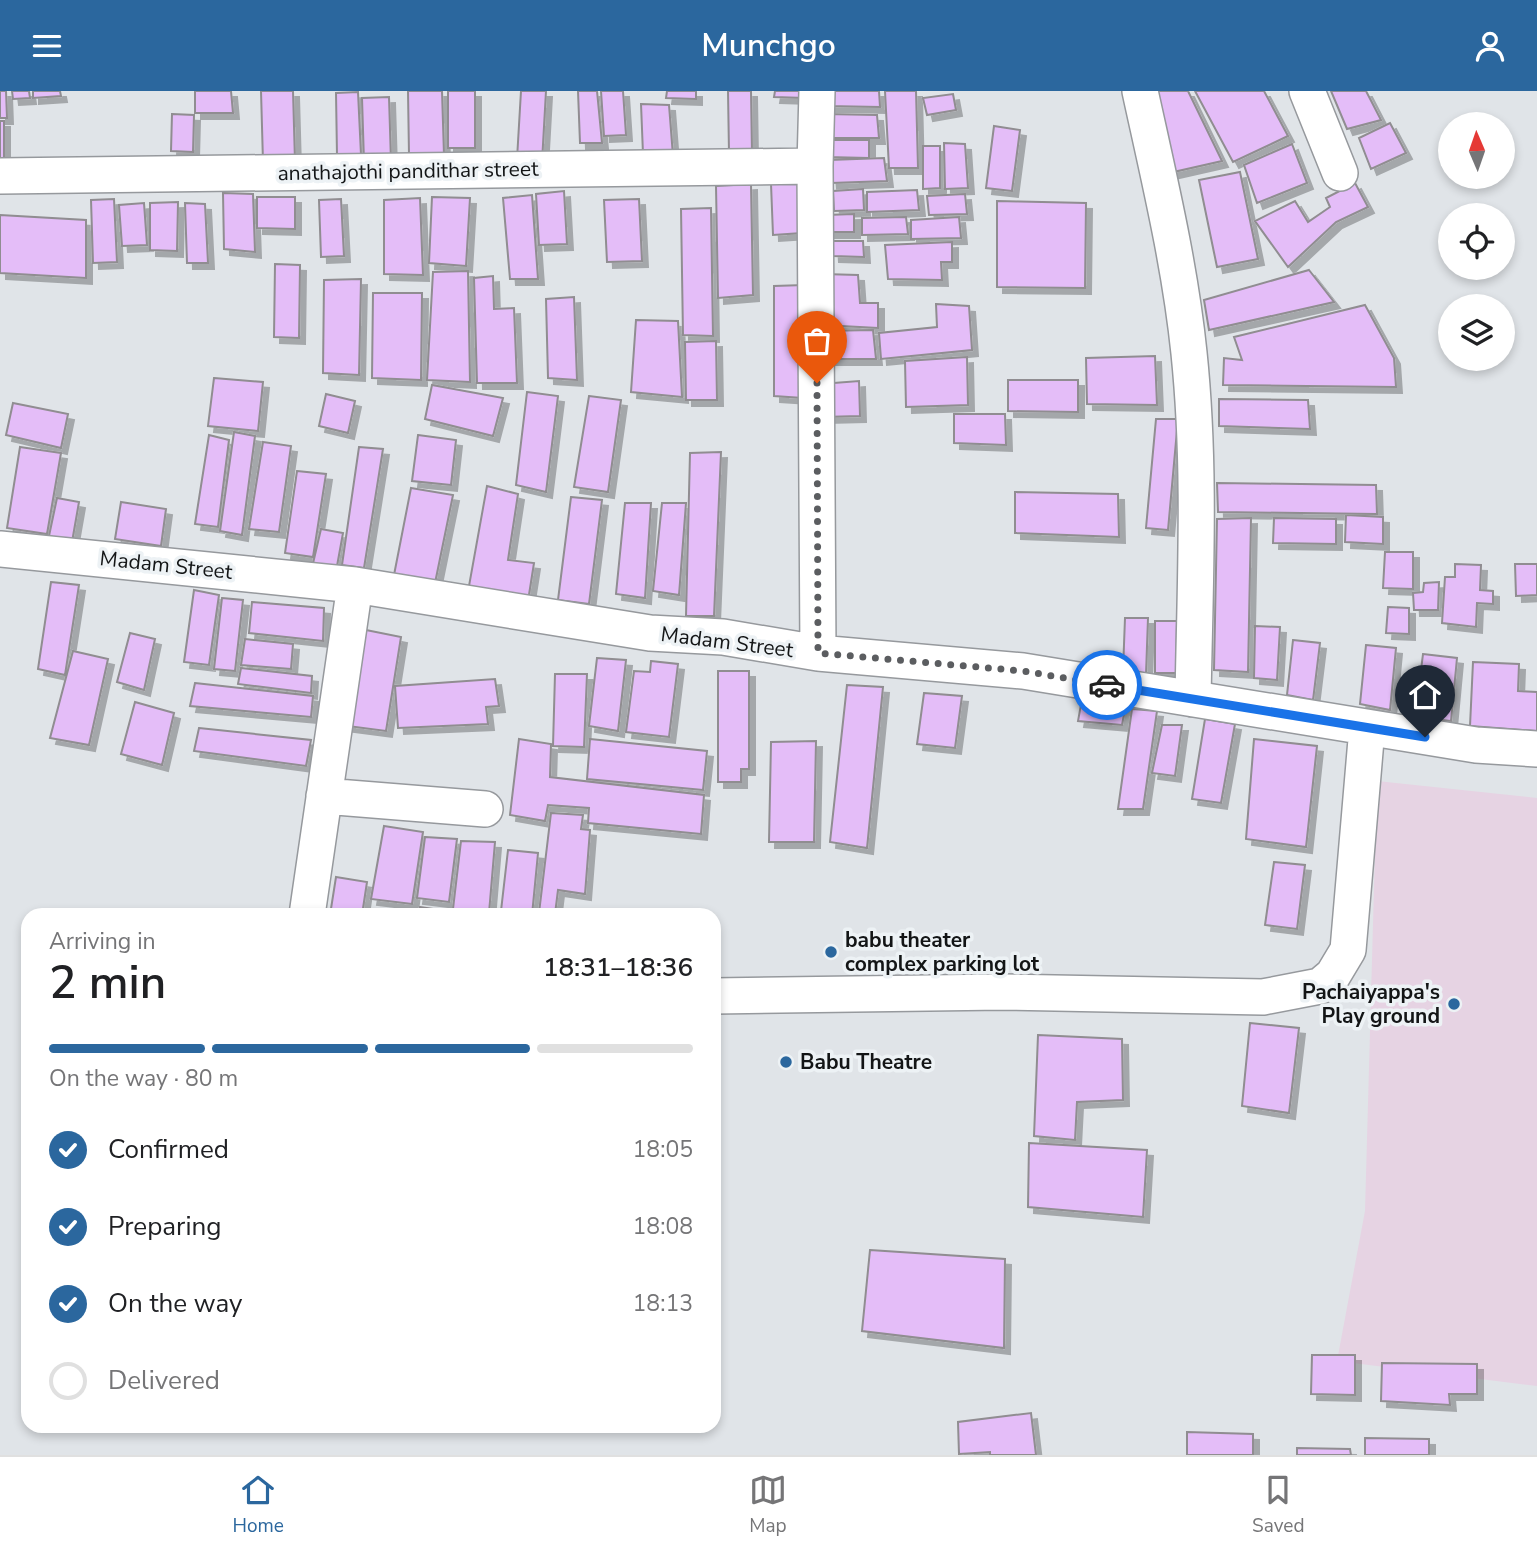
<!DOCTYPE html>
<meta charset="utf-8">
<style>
:root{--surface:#fff;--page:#f6f6f6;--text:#202124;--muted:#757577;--line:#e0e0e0;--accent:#2b679e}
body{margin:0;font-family:"Nunito Sans",sans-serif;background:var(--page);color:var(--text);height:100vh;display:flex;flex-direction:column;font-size:26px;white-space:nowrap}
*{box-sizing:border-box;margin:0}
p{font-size:23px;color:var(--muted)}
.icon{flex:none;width:38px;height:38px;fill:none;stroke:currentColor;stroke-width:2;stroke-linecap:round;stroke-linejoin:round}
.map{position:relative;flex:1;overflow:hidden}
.panel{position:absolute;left:21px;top:817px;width:700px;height:525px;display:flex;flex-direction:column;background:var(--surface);border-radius:21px;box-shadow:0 4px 10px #0003}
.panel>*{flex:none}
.needle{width:46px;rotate:358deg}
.buttons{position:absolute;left:1438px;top:21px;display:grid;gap:14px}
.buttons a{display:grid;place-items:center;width:77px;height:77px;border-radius:50%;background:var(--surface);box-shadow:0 4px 10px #0003;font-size:35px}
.pin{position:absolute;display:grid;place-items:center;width:60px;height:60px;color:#fff;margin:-72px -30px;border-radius:50% 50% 50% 0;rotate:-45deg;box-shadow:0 0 7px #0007}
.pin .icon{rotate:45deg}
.courier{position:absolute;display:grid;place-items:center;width:70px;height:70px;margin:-35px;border:5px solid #1a73e8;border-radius:50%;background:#fff;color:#222;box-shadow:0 2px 9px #0007}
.overview em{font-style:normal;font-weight:600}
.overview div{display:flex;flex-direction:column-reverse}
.overview{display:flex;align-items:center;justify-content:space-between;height:119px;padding:0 28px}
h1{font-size:46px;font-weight:600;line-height:52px}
.bar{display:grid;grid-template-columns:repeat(4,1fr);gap:10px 7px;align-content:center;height:84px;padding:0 28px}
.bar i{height:9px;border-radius:5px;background:var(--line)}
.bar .selected{background:var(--accent)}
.bar p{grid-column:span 4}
ol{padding:0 28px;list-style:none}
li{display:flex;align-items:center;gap:21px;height:77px}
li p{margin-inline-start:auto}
li .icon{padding:7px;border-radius:50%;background:var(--accent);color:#fff;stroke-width:4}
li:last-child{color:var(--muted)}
li i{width:38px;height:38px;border:4px solid var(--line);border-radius:50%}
header{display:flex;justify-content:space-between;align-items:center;height:91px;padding:0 28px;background:var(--accent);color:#fff;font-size:32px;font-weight:600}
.tabs{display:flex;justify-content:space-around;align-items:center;height:98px;border-top:2px solid var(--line);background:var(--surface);font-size:19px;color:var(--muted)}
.tabs a{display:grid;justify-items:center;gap:4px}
.tabs .selected{color:var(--accent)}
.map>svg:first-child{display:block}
.education{fill:#e6d3e3}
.building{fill:#e4bdf8;stroke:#908d91;stroke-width:2;filter:url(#shadow)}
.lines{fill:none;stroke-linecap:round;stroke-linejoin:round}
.minor-casing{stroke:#96999d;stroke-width:38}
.minor{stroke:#fff;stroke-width:35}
.done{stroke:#5b5d60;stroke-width:7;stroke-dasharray:0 12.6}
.route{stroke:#1a73e8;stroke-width:9}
.poi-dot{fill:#2b679e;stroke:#edf2f5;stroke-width:2.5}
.labels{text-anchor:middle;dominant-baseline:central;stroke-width:7;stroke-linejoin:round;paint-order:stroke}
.street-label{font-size:21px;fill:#131516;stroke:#edf2f5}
.poi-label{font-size:21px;font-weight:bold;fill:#131516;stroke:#edf2f5;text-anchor:start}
</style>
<header><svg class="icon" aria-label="menu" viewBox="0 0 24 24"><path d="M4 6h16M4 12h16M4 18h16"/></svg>Munchgo<svg class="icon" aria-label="person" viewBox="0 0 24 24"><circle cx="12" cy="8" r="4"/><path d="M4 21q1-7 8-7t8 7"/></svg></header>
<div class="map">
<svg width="1537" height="1364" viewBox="0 0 1537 1364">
<defs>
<filter id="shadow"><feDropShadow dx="6" dy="6" stdDeviation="0" flood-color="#0004"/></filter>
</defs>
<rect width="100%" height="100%" fill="#e0e4e8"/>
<path class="education" d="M1377,690l160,17v588l-200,-25 28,-150z"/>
<path class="building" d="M0,0h6l1,27h-7z
M12,0h17l1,7 -17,1z
M33,0h27l1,5 -28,2z
M195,0h36l2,22h-38z
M261,0h32l2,71h-32z
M408,0h34l2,64h-35z
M448,0h27v57h-27z
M521,0h25l-4,71 -25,-3z
M578,0h19l5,52h-22z
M601,0h22l3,44 -22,1z
M667,0h29v8l-30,-1z
M728,0h23l1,62h-23z
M775,0h30v7l-31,-1z
M827,0h52l1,16 -53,-1z
M885,0h31l2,77h-29z
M1152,0h36l34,70 -53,12z
M1195,0h69l24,45 -55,26z
M1331,0h35l15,29 -34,9z
M358,1l3,63 -24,1 -1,-63z
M953,3l3,16 -29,5 -4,-17z
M389,6l2,65h-27l-2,-64z
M641,13l28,1 4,51 -30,-2z
M172,23l22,1 -1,37 -22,-1z
M825,23l52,1 2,23h-53z
M0,30h4v42h-4z
M1390,32l16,30 -35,16 -12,-31z
M994,35l26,4 -8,61 -26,-3z
M826,49h43v18l-43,-1z
M944,52l21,1 3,44 -23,1z
M1292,53l15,39 -50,20 -13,-38z
M923,55h17v42l-17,1z
M884,67l3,23 -56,2 -2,-23z
M1240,81l18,87 -41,8 -18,-87z
M799,92l3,50 -29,2 -2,-51z
M1355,92l13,24 -32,15 -48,45 -33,-46 40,-20 13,21 22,-15 -4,-9z
M751,93l2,111 -35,3 -2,-112z
M863,98l1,21 -30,1 -1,-20z
M917,99l2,20 -52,2v-20z
M564,100l3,53 -28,1 -3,-51z
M223,102l30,1 2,58 -31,-3z
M965,103l2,20 -38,1 -2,-19z
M532,104l6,84h-28l-7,-81z
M257,106h38v32l-38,-1z
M432,106l38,1 -4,68 -37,-3z
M420,107l3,77 -39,-1v-74z
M114,108l3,63 -24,1 -2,-63z
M341,108l3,57 -23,1 -2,-57z
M639,108l3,62 -35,1 -3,-62z
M997,110l89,2 -1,85 -88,-1z
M178,111l-1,49 -27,-1v-47z
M144,112l3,42 -25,1 -3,-41z
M185,112l20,1 3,59h-21z
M711,117l2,128 -30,-1 -2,-126z
M854,123v18h-28v-17z
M0,124l86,5v58l-86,-5z
M906,126l2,17 -46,1v-17z
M959,126l2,21 -50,1v-19z
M832,150h31l1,16 -31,-1z
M952,151v20h-11l1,18 -54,-1 -3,-34z
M275,173l25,1 -1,73 -25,-1z
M1309,179l25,32 -125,28 -5,-30z
M468,180l2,111 -43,-2 6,-108z
M823,183l35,1 2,28h18v25l-55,-3z
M493,185l1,33 20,-1 3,75h-40l-3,-105z
M361,188l-2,96 -36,-2 1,-93z
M804,194l-1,113 -29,-2v-110z
M373,202h49l-1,87 -49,-2z
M574,206l3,83 -29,-2 -2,-79z
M936,213l33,2 3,44 -91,9 -2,-26 58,-6z
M1365,214l29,53 2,29 -173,-2 1,-27 18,2 -8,-23z
M636,229l42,1 4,76 -51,-5z
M873,239l3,29h-52l-3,-28z
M716,250l1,59h-31l-1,-58z
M1155,265l2,49 -70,-1 -1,-46z
M967,266l1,48 -62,2 -1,-46z
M214,287l49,4 -5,49 -50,-5z
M1008,289h70v32l-70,-1z
M859,290l1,35 -38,1 -1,-33z
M432,294l71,13 -10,38 -68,-17z
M527,301l31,4 -12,96 -30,-7z
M326,303l29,7 -7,32 -29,-7z
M589,305l32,4 -13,92 -34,-5z
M1219,308l89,1 2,29 -91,-3z
M13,312l55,11 -7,34 -55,-13z
M954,323h51l1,31 -52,-2z
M1156,328h22l-10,111 -22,-2z
M234,341l21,4 -13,99 -22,-4z
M209,344l20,5 -11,87 -23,-3z
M418,344l38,5 -5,45 -39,-4z
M263,351l28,4 -12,86 -30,-3z
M20,356l41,6 -14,81 -40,-6z
M359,356l24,2 -19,119 -22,-3z
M721,361l-7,164h-28l4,-163z
M297,380l29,3 -13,83 -28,-4z
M1217,392l159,2 1,29 -159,-2z
M487,395l31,8 -10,66 26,3 -6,38 -59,-15z
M411,397l42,7 -18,88 -41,-8z
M1015,401l103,2 1,43 -104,-4z
M571,406l31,3 -13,104 -31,-4z
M57,407l22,4 -7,40 -23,-6z
M121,411l45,7 -5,37 -46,-7z
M625,412h26l-6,95 -29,-4z
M662,412h24l-7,92 -26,-4z
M1346,424l37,2v27l-38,-2z
M1251,427l-3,154 -34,-2 3,-151z
M1274,427l62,1v25l-63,-1z
M321,438l22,4 -8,44 -24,-5z
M1385,461h28v37l-30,-1z
M1455,473l26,1 -1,25 13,1v13l-16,-1 -1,24 -34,-4 3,-46h10z
M1515,473h22v31l-21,1z
M51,491l28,3 -14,90 -27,-6z
M1439,491l-1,28h-24l-1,-17 10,-1 1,-9z
M194,499l25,5 -10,70 -25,-3z
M222,507l21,2 -8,71 -21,-2z
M252,511l72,6 -1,33 -74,-8z
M1388,516l21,1v26l-23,-1z
M1125,527h23l-2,56 -23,-3z
M1155,530h22l-1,52h-21z
M1255,535l25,1 -3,53 -23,-2z
M356,537l45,9 -15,94 -46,-6z
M130,542l25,6 -11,51 -27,-8z
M245,548l48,5 -2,25 -50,-4z
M1293,549l27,3 -7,57 -26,-5z
M1366,554l30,3 -6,62 -30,-6z
M73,560l35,8 -19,86 -39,-7z
M1423,563l34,4 -6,63 -36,-4z
M597,567l29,2 -8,71 -29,-5z
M651,570l27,3 -9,73 -43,-5 8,-61 16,1z
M1473,571l46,2 -1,27 19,1v39l-67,-5z
M241,577l71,8 -1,17 -73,-9z
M718,580h31v98h-8v13h-23z
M555,583h32l-3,73 -31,-1z
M495,588l4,27 -13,1 2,17 -90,4 -3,-42z
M195,592l118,13 -2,21 -121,-11z
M847,594l36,2 -16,161 -37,-6z
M924,602l38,3 -7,52 -38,-4z
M1082,608l44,5 -4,21 -44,-4z
M135,611l39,11 -12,52 -41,-11z
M1132,618l25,2 -14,98h-25z
M1205,628l30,5 -14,79 -29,-4z
M1162,634h20l-7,51 -23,-3z
M199,637l112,12 -5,26 -112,-15z
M519,648l32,5 -1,33 154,18 -3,39 -113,-11 1,-15 -41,-3 -3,16 -35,-6z
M590,648l117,12 -4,39 -116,-11z
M1254,648l63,7 -11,101 -60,-8z
M816,650l-2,101h-45l2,-100z
M551,722l32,2 -2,14 9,1 -5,64 -27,-4 -3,24 -16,-1z
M384,735l39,6 -11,72 -41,-5z
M425,746l32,2 -8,63 -32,-4z
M461,750l34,1 -6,71 -36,-4z
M508,759l30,3 -6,62 -31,-4z
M1274,771l31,3 -8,64 -32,-4z
M336,786l31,5 -5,33h-32z
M420,816l34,5v3h-36z
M1250,932l49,5 -10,85 -47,-7z
M1038,944l84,4 1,61 -46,2 -2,38 -41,-4z
M1029,1052l118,7 -4,67 -115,-10z
M870,1159l135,9 -1,89 -142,-17z
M1312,1264h43v40l-44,-1z
M1382,1272l95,1v30h-28l1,11 -69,-4z
M1031,1322l5,42h-46v-3l-31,2 -1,-32z
M1187,1341l66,2v21h-66z
M1365,1347l64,1v16h-64z
M1297,1357l53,1 1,6h-54z"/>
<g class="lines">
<defs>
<path id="minor" d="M817,0l-2,75 3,487
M1140,0c19,87 40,174 49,262 12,115 6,231 4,346
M1307,0l33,82
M0,85l815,-10
M0,458l355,36 295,48 73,4 95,16 205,18 453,74 61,4
M324,705l161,13
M307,824l48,-330
M714,905l289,-4 260,5 57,-11 13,-11 15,-25 19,-222"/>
</defs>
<use href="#minor" class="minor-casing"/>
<use href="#minor" class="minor"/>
</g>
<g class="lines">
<path class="done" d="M817,292l1,270 205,18 84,14"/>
<path class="route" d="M1107,594l318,52"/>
</g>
<g class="poi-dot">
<circle cx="831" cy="861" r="7"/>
<circle cx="1454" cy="913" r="7"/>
<circle cx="786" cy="971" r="7"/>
</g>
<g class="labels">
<g class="street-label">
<text transform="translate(408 80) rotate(-1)">anathajothi pandithar street</text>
<text transform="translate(166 474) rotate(6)">Madam Street</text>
<text transform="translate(727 551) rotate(7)">Madam Street</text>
</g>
<g class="poi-label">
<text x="845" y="849">babu theater<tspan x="845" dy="24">complex parking lot</tspan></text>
<text x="1440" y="901" text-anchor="end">Pachaiyappa's<tspan x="1440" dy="24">Play ground</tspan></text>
<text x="800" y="971">Babu Theatre</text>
</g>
</g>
</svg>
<div class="buttons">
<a><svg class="needle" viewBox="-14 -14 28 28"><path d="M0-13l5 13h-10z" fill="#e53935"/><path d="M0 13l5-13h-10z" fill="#757577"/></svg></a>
<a><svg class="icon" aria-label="locate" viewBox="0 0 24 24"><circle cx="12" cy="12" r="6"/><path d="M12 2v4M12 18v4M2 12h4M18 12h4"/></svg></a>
<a><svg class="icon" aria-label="layers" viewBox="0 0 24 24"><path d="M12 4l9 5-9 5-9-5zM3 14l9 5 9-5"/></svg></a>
</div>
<div class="pin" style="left:817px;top:292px;background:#ea580c"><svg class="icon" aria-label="bag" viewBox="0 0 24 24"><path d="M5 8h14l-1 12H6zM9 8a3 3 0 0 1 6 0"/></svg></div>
<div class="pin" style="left:1425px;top:646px;background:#1f2937"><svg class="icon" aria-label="home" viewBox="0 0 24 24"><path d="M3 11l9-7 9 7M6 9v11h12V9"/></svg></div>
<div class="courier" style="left:1107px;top:594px"><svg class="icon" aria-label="car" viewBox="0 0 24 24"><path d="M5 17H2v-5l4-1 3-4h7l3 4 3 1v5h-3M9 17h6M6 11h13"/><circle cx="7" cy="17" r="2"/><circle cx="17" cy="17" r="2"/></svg></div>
<section class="panel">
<div class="overview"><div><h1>2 min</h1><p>Arriving in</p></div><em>18:31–18:36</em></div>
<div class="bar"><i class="selected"></i><i class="selected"></i><i class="selected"></i><i></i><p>On the way · 80 m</p></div>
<ol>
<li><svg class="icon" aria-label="check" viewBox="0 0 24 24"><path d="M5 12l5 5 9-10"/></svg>Confirmed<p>18:05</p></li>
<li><svg class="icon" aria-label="check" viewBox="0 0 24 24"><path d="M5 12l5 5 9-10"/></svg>Preparing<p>18:08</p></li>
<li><svg class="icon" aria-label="check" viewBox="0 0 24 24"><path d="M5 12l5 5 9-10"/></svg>On the way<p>18:13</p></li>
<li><i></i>Delivered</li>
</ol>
</section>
</div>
<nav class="tabs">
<a class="selected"><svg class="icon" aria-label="home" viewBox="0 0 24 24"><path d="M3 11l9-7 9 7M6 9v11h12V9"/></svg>Home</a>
<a><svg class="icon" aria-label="map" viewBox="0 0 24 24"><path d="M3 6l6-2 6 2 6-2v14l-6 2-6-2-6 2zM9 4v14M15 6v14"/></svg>Map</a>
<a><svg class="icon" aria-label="saved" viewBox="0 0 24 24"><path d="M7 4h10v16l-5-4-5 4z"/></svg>Saved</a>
</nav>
